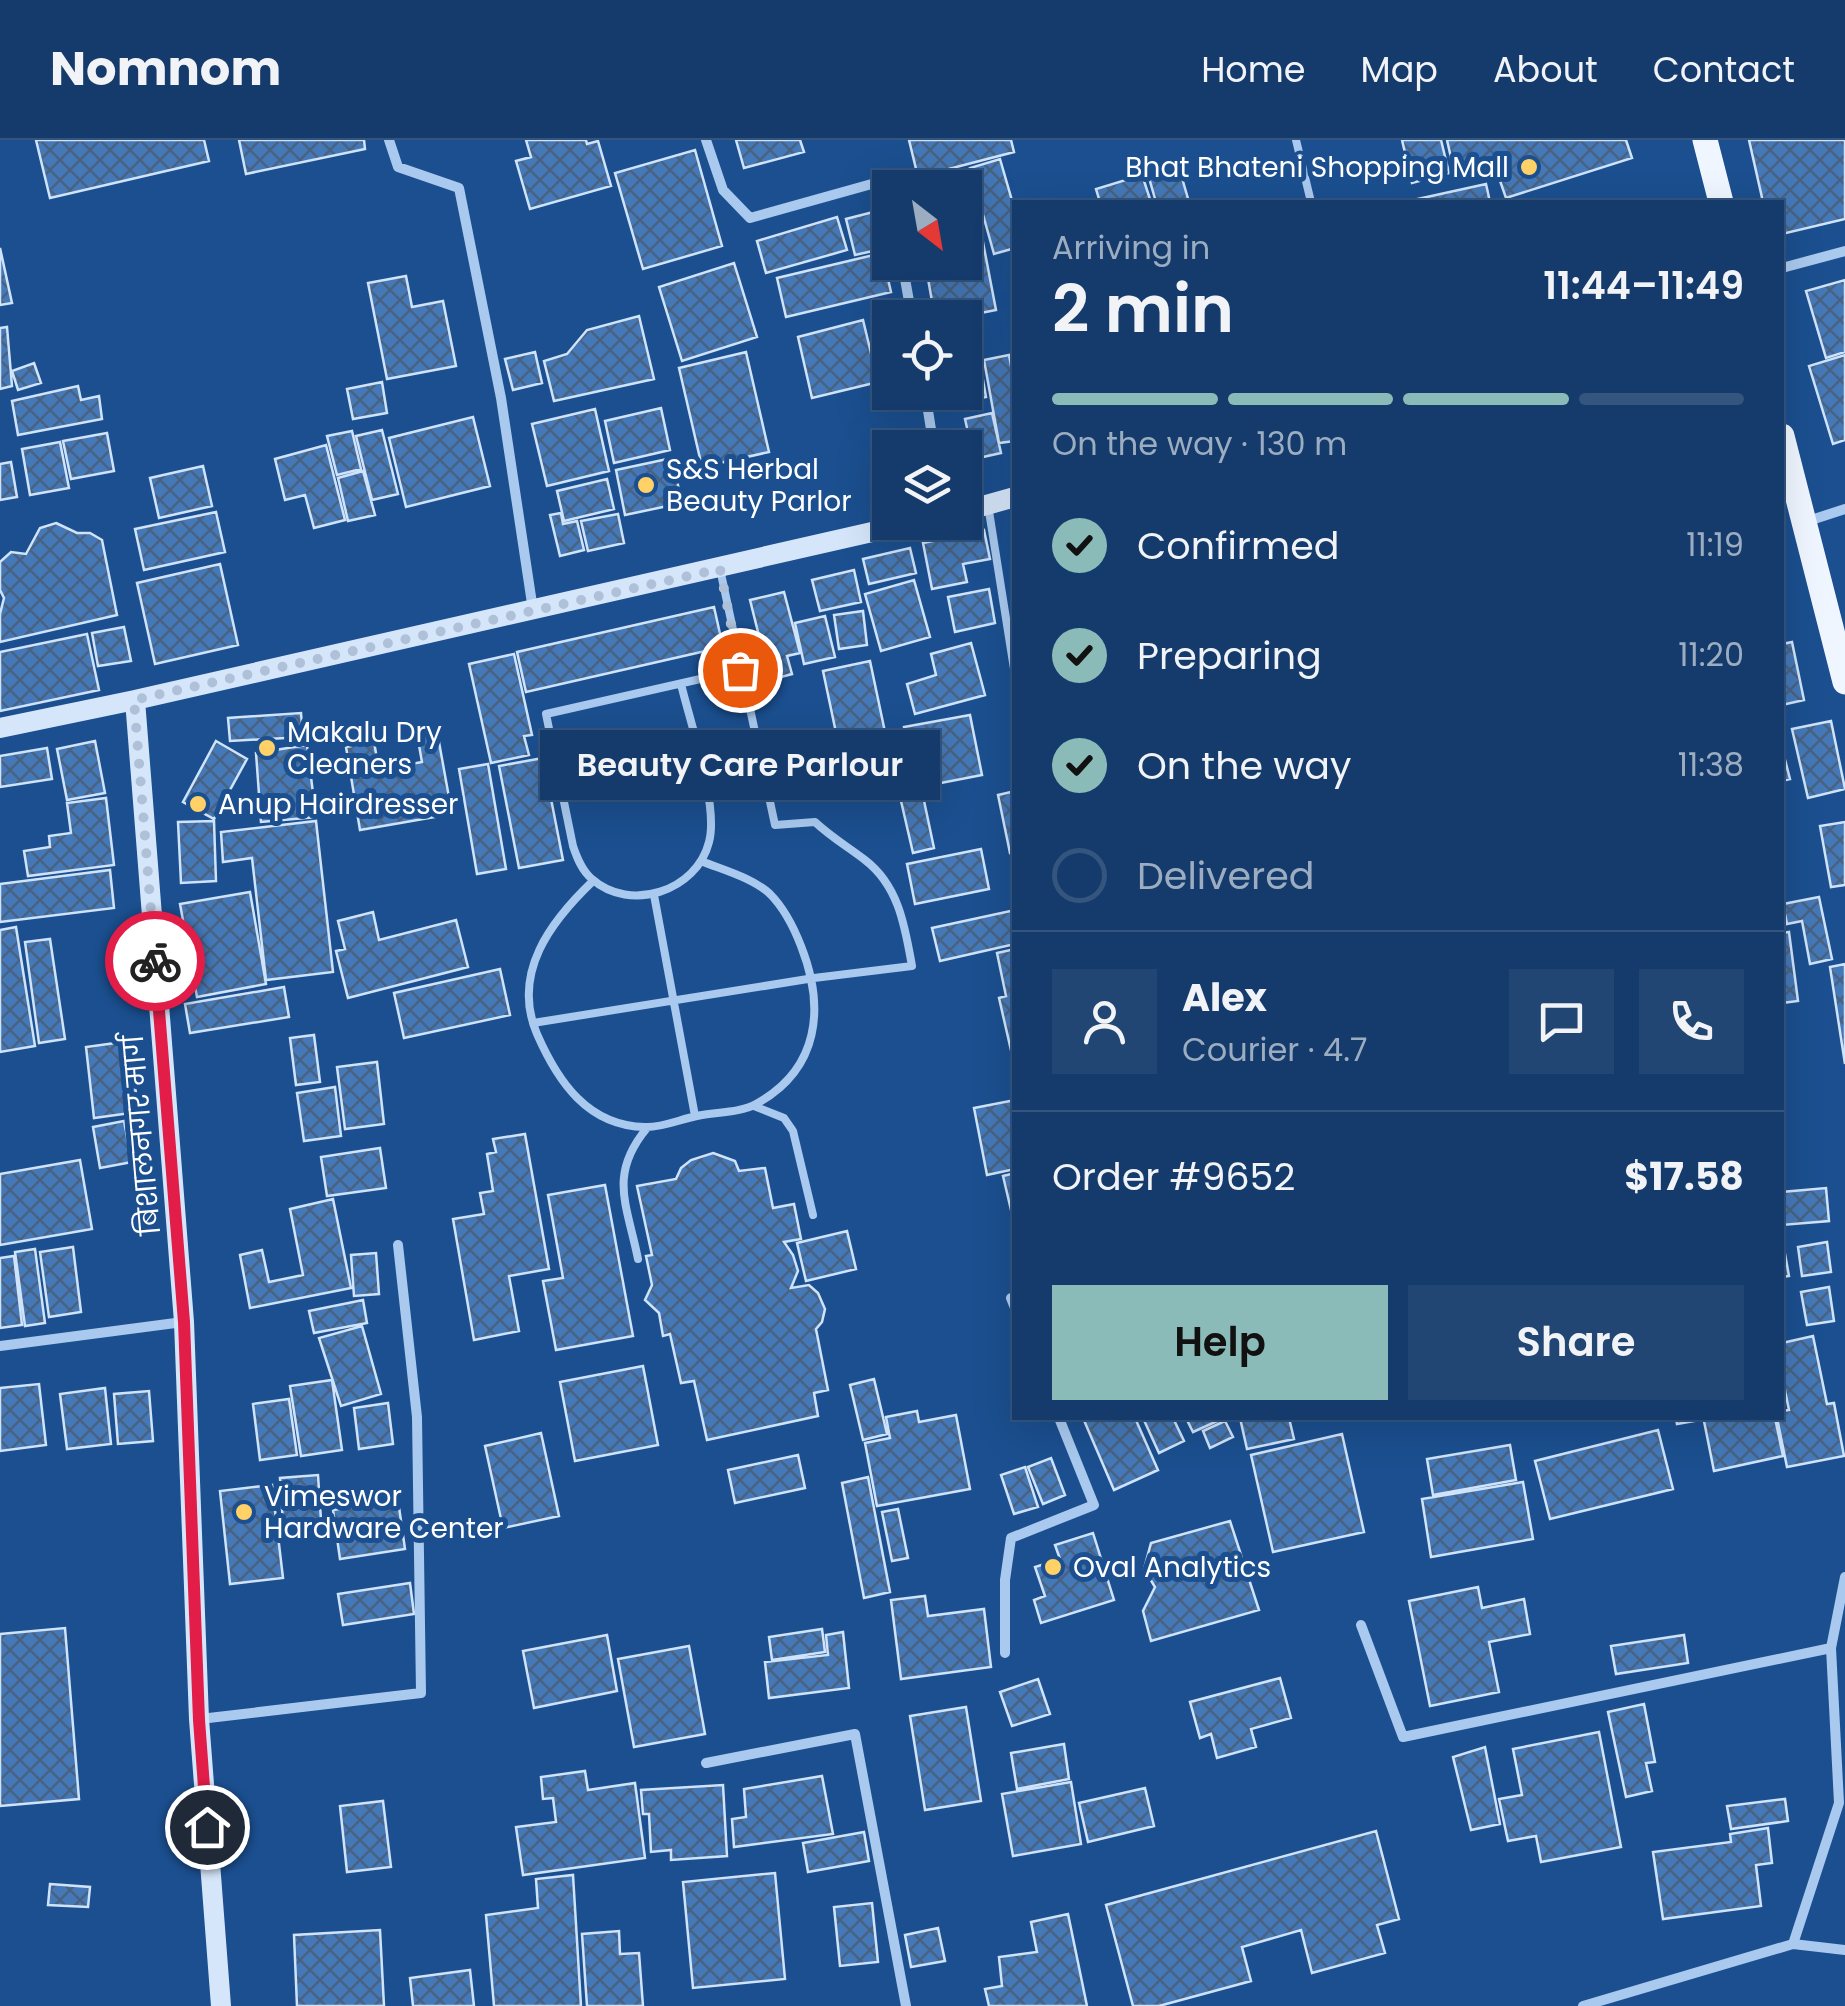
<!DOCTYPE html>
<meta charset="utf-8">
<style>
:root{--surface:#143b6b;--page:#214673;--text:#f1f3f6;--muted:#9dadc1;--line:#33557e;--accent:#8bbbb9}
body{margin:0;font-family:Poppins,"Noto Sans Devanagari",sans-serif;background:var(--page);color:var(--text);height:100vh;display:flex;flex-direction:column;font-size:38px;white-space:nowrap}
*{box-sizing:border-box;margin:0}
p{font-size:32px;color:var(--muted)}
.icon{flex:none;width:55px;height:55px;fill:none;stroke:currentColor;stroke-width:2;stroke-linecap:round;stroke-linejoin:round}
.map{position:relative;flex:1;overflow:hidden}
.panel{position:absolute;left:1012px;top:60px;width:772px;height:1220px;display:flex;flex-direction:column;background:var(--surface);border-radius:0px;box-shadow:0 10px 40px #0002,0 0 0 2px var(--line)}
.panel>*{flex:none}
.needle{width:65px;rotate:149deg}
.controls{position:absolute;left:872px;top:30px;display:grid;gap:20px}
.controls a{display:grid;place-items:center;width:110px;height:110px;border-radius:0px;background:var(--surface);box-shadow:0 10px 40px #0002,0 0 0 2px var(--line);font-size:50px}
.pin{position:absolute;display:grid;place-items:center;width:85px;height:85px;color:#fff;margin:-42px;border:5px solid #fff;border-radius:50%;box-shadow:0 2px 10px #0007}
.courier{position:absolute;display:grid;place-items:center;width:100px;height:100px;margin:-50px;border:8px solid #e11d48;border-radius:50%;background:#fff;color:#222;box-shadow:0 2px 12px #0007}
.bubble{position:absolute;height:70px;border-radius:0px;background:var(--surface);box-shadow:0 10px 40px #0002,0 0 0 2px var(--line);font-size:32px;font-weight:600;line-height:70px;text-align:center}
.head em{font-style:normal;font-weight:600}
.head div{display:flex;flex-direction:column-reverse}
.head{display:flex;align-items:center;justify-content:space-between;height:170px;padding:0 40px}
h1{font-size:65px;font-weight:600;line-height:75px}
.bar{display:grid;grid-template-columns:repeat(4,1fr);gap:15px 10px;align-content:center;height:120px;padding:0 40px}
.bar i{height:12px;border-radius:8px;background:var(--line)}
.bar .active{background:var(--accent)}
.bar p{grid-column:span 4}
.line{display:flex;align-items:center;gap:25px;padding:0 40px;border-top:2px solid var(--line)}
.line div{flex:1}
.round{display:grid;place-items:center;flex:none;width:105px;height:105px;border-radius:0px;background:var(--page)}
ol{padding:0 40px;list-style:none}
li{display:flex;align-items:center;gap:30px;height:110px}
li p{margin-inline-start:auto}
li .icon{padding:10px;border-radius:50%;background:var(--accent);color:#111;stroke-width:4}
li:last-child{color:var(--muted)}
li i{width:55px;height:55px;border:5px solid var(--line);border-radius:50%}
.action{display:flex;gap:20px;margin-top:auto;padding:20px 40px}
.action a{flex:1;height:115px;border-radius:0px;background:var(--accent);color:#111;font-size:40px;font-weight:600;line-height:115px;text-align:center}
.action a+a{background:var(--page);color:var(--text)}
header{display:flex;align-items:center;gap:60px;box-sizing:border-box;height:140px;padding:0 50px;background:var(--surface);border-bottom:2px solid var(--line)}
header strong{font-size:48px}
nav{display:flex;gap:55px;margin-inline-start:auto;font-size:35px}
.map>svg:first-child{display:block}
.building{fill:url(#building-cross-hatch);stroke:#cfe3fa;stroke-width:2.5}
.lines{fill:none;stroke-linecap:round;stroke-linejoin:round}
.service{stroke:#a9c9ee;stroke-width:8}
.minor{stroke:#a9c9ee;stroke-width:10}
.secondary{stroke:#d6e6fa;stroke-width:20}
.primary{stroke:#f0f6ff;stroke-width:25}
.done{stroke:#afc1d8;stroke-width:10;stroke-dasharray:0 18}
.route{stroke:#e11d48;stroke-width:12}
.poi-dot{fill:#ffd166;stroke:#1b4f8f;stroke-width:4}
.labels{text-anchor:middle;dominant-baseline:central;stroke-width:10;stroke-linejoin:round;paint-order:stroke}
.poi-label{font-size:28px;fill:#fff;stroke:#1b4f8f;text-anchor:start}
.street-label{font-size:28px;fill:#fff;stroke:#1b4f8f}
</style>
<header>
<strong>Nomnom</strong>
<nav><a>Home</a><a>Map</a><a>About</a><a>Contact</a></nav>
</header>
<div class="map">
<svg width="1845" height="1866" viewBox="0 0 1845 1866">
<defs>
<pattern id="building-cross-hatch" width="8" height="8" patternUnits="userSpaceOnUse" patternTransform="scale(2.5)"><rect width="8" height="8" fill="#4478b7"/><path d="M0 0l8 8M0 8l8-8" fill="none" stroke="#486282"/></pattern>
</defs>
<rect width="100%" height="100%" fill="#1b4f8f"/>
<path class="building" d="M36,0h168l5,21 -159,37z
M239,0h125l1,9 -119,25z
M526,0h60l1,4 11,-3 13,45 -81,23 -14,-48 15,-4z
M736,0h64l4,12 -60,16z
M909,0h102l3,12 -96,25z
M1402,0h39l8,33 -37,10z
M1447,0h179l6,18 -126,40 -8,-23 -42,5z
M1749,0h96v79l-63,15v-32h-19z
M695,10l27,96 -79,23 -28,-96z
M1000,19l15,52v37l-21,6 -24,-86z
M1177,21l12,41h-33l-9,-31z
M1142,35l9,27h-51l-4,-13z
M1486,44l4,18h-86z
M877,71l9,37 -31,7 -9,-36z
M977,71l19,99 -41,8h-20l-10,-56h40v-49z
M837,77l10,33 -81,23 -9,-32z
M0,108l12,55 -12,2z
M882,113l9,39 -105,25 -9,-39z
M734,123l23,74 -75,24 -23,-74z
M406,136l6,31 31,-6 13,65 -69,13 -19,-96z
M1845,140v72l-19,6 -20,-67z
M639,176l15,63 -100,22 -10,-40 23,-7 20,-24z
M863,180l15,62 -66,16 -14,-61z
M7,187l5,59 -12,3v-61z
M975,195l11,62 -33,6 -2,-11h14v-55z
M535,212l7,31 -29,7 -8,-31z
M746,212l23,100 -67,15 -23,-99z
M1009,215l6,32v54l-16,2 -15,-83z
M1845,215v85l-12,4 -24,-78z
M34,223l7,20 -23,7 -6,-19z
M382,242l5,31 -34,6 -6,-30z
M78,246l3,14 18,-4 3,23 -84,16 -6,-34z
M661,268l9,42 -56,13 -9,-42z
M595,269l14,62 -62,15 -15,-62z
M992,273l9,40 -27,6 -9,-40z
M473,277l17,69 -84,21 -17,-69z
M382,290l16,64 -26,6 -16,-64z
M352,291l9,38 -24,6 -10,-39z
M107,293l7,38 -43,8 -8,-38z
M60,302l9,46 -39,7 -8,-46z
M326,305l19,75 -31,8 -9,-33 -20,5 -10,-41z
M672,318l10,45 -57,12 -9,-45z
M11,322l6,35 -17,3v-36z
M203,326l9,40 -53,12 -9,-40z
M363,331l12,44 -27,6 -10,-43z
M607,339l7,30 -50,12 -7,-30z
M216,372l9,40 -81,18 -9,-41z
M561,373l2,11 14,-3 7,29 -24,6 -10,-41z
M618,374l6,29 -36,8 -7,-30z
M56,383l21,10h13l12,7 15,75 -117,27v-28l4,-16 -4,-8v-28l11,-10 15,2 14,-26z
M984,390l6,29 -27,5 4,18 -35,7 -9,-46z
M910,408l6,25 -47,11 -6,-25z
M220,424l18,81 -83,19 -18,-81z
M854,430l7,32 -41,9 -8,-31z
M914,440l16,57 -49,14 -16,-57z
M989,449l6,34 -40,9 -7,-35z
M784,452l16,61 -13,3 5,18 -22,6 -20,-80z
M714,467l9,40 -197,45 -9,-40z
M863,471l4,34 -28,4 -5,-34z
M825,476l10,41 -31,7 -9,-41z
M124,487l7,34 -33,5 -6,-33z
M87,494l12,56 -99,21v-59z
M1792,502l12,58 -22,5v-61z
M971,503l14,52 -70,19 -8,-30 29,-9 -5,-21z
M514,514l18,81 -8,1 5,19 -38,8 -22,-99z
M870,521l27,128 -47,10 -27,-128z
M301,573l2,24 -73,4 -2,-23z
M970,575l12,60 -67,13 -11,-61z
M1831,581l14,68 -37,9 -16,-69z
M437,591l15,83 -92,16 -14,-83 28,-5 5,28 43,-8 -5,-28z
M95,601l10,52 -38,7 -10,-51z
M216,601l31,18 -33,60 -31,-17z
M307,605l9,72 -55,5 -5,-69z
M47,608l5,31 -52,8v-31z
M1782,608l8,31 -8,2z
M543,618l20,102 -44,8 -20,-102z
M488,624l18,105 -29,5 -18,-105z
M1015,651v61l-5,1 -12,-58z
M923,656l11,52 -21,5 -12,-52z
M106,658l8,67 -86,11 -4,-25 26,-4 -1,-11 22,-3 -4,-30z
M214,681l2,60 -35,2 -3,-61z
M316,681l17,151 -67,8 -14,-122 -29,4 -2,-30z
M1845,682v63l-14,2 -11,-61z
M981,709l8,40 -74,15 -8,-40z
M110,730l4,38 -114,14v-38z
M250,752l16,92 -69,13 -17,-93z
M1819,757l13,62 -22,5 -8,-43 -15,3 -4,-20z
M1015,770v34l-75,17 -8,-33z
M373,772l6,28 77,-20 12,47 -120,31 -12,-47 9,-2 -7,-28z
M16,787l19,119 -35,6v-122z
M1789,792l9,69 -16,2v-70z
M50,799l15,100 -26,4 -14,-101z
M1015,809v110h-2l-14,-61 7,-2 -9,-43z
M1845,824v100l-15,-97z
M500,829l10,46 -106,23 -10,-45z
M284,847l5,30 -99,16 -5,-29z
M314,895l6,47 -24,3 -6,-47z
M130,901l8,71 -44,6 -8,-71z
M377,922l7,62 -39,5 -8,-62z
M335,947l6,49 -37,5 -7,-48z
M1015,960v69l-28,6 -13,-67z
M124,981l8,41 -32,6 -7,-41z
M525,994l24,135 -40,7 10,55 -45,9 -21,-121 31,-5 -4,-21 13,-2 -6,-37 9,-2 -3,-13z
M380,1008l6,40 -59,8 -6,-39z
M713,1013l22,8 4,10 26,-3 8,40 21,-4 7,35 -17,3 9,13 5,16 -7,17 18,-3 9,8 7,16 -3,13 -6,7 12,61 -14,3 4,23 -111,24 -13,-59 -13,2 -11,-49 -7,2 -4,-23 -14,-13 7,-15 -6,-29 6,-1 -15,-69 39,-7 5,-11 10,-8z
M80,1020l12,69 -92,16v-71z
M1015,1033v54l-12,-51z
M605,1045l28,151 -77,14 -13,-69 20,-3 -15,-83z
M1826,1048l3,33 -47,4v-33z
M333,1059l18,89 -101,20 -10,-53 22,-5 7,32 34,-7 -13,-66z
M847,1091l9,38 -50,12 -9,-38z
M1827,1102l4,30 -29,4 -4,-29z
M73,1107l8,65 -32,5 -9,-65z
M35,1109l10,74 -20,3 -10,-74z
M376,1113l3,41 -25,2 -3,-41z
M1785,1114l4,22 -7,1v-22z
M14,1116l8,69 -22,3v-70z
M1829,1147l5,34 -27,4 -6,-33z
M363,1160l4,23 -53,10 -5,-22z
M362,1186l19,68 -40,12 -22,-68z
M1813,1196l14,68 7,-1 10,53 -57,11 -10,-49h5v-7l7,-1 -7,-34v-33z
M643,1226l15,79 -83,16 -15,-79z
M874,1239l13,55 -24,6 -13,-55z
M332,1240l10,70 -41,6 -11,-70z
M39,1244l7,61 -46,6v-63z
M105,1248l6,56 -44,5 -7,-55z
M149,1251l4,50 -35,3 -4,-50z
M289,1259l8,56 -37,5 -7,-56z
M388,1263l5,41 -34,5 -5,-41z
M917,1271l2,11 37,-7 14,74 -93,17 -12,-63 25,-5 -4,-21z
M1083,1278h52l23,52 -44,20z
M1143,1278h30l11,23 -25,12z
M1186,1278h38l-31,14z
M1240,1278h49l5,21 -47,10z
M1676,1278h35l-34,6z
M1723,1278h52l8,38 -69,15 -10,-50z
M1225,1281l8,16 -23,11 -7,-17z
M1658,1290l15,59 -123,30 -15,-58z
M541,1293l18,83 -56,12 -18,-82z
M1342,1294l22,98 -91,20 -22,-97z
M1510,1305l6,35 -83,15 -6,-36z
M798,1315l7,33 -70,15 -7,-33z
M1051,1318l14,37 -22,9 -15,-37z
M1025,1327l13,40 -24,7 -13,-39z
M318,1335l3,45 -38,4 -3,-46z
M868,1337l22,115 -26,6 -22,-115z
M1523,1342l10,57 -102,18 -9,-58z
M272,1345l11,93 -53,6 -10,-93z
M398,1360l7,49 -65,10 -7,-49z
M898,1369l10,49 -16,3 -10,-49z
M1230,1381l29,89 -108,31 -8,-30 12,-24 -11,-18 7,-26z
M1093,1393l21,67 -73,23 -7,-23 11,-4 -10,-29 25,-8 -5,-14z
M410,1443l4,31 -71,11 -5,-31z
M1478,1447l4,21 42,-9 6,35 -41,8 10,50 -69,14 -21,-105z
M925,1456l3,20 56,-7 7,58 -90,12 -10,-79z
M65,1488l14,171 -79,7v-172z
M822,1489l3,23 -53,8 -3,-23z
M843,1492l6,56 -80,10 -4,-36 63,-7 -2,-20z
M607,1495l10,56 -83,17 -11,-57z
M1684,1495l4,28 -72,11 -5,-28z
M689,1506l16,88 -71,13 -16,-88z
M1280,1538l11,40 -40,11 5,18 -39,11 -6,-24 -11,4 -10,-36z
M1038,1539l12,35 -38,12 -12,-34z
M1644,1564l11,58 -9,1 6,28 -26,6 -18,-85z
M966,1567l15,94 -56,9 -15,-94z
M1599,1592l22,115 -80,15 -5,-26 -28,5 -9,-42 23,-4 -9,-46z
M1064,1604l5,35 -52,10 -6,-36z
M1485,1607l15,77 -29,6 -18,-73z
M585,1631l3,19 47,-7 10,75 -122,17 -7,-48 40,-5 -3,-24 -10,1 -2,-22z
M822,1636l11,58 -99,13 -2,-28 14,-2 -2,-28z
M1071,1642l10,62 -68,12 -11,-62z
M723,1645l4,71 -56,4v-10l-20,2 -2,-38h-6l-2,-24z
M1145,1648l9,38 -66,16 -9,-39z
M1785,1659l3,22 -57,8 -4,-23z
M383,1661l8,66 -44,5 -7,-66z
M1768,1688l4,35 -16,2 5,41 -98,13 -10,-67 78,-10 -1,-8z
M1376,1691l23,88 -22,6 8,28 -73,20 -11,-43 -59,17 9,34 -92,25h-26l-27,-101z
M864,1692l5,29 -61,11 -5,-29z
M775,1733l10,106 -92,9 -10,-106z
M573,1735l8,131h-87l-8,-91 52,-7 -2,-29z
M50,1744l40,3 -2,20 -40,-2z
M872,1763l6,59 -38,4 -6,-59z
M1068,1774l19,92h-98l-4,-17 17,-3 -3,-29 38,-5 -6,-30z
M938,1788l7,33 -34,6 -6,-32z
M380,1790l4,76h-87l-3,-71z
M619,1791l1,23 19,-1 4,53h-56l-5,-72z
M470,1830l4,36h-61l-3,-28z"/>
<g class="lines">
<path class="service" d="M1296,0l15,62
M988,365l27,170
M681,544c9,38 38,122 28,158 -12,49 -79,71 -117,37 -10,-8 -15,-21 -19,-33l-27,-132 194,-44
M593,741c-42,40 -82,92 -56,153 21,48 51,92 108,93 16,1 36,-8 52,-11 18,-4 43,-3 59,-12 64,-35 69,-97 45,-158 -7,-18 -17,-38 -31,-52 -17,-16 -47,-24 -69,-33
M654,755l41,221
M533,883l281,-45 98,-12c-7,-39 -13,-80 -47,-106 -17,-13 -34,-23 -50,-38l-40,3 -55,-256
M754,966l30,12 9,13 20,84
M638,1119c-11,-55 -30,-84 9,-131"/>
<path class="minor" d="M389,0l9,27 61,21 42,210 32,212
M706,0l17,50 27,28 136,-38 4,21
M902,122l10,56
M1782,128l63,-17
M925,252l9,56
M1805,382l40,-13
M1015,1157l-4,1 4,10
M0,1206l183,-24
M1361,1485l42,112 428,-89
M1005,1513v-73l6,-42 83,-33 -35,-87
M200,1579l221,-26 -4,-276 -19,-172
M706,1623l149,-29 51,272
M1793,1804l52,6
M1583,1866l210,-62 46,-141 -8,-155 14,-71"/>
<path class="secondary" d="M965,371l50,-14
M0,588l135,-28
M221,1866l-22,-287 -15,-397 -49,-622 781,-178"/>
<path class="primary" d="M1705,0l16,62
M1782,296l63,246"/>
</g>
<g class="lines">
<path class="done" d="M155,821l-21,-261 586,-131 20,101"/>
<path class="route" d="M155,821l29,361 15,398 8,107"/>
</g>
<g class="poi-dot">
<circle cx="1529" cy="27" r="10"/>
<circle cx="646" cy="345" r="10"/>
<circle cx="267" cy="608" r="10"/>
<circle cx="198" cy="664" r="10"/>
<circle cx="244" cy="1372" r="10"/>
<circle cx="1053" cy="1427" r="10"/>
</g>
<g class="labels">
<g class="poi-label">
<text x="1509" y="27" text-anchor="end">Bhat Bhateni Shopping Mall</text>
<text x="666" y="329">S&amp;S Herbal<tspan x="666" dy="32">Beauty Parlor</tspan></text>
<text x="287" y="592">Makalu Dry<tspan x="287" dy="32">Cleaners</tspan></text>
<text x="218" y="664">Anup Hairdresser</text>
<text x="264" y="1356">Vimeswor<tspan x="264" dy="32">Hardware Center</tspan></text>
<text x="1073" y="1427">Oval Analytics</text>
</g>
<g class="street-label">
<text transform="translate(142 995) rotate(-95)">बिशालनगर मार्ग</text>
</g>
</g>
</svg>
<div class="controls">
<a><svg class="needle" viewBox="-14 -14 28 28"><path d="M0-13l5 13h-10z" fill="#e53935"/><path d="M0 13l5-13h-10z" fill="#9dadc1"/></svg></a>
<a><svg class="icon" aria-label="locate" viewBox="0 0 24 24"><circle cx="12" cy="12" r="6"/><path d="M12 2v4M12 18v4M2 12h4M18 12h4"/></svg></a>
<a><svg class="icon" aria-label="layers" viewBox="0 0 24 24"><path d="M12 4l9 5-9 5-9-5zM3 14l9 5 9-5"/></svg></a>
</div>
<div class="pin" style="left:740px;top:530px;background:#ea580c"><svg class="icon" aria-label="bag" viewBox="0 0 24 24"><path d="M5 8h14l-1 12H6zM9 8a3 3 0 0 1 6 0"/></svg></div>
<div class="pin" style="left:207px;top:1687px;background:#1f2937"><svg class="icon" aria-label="home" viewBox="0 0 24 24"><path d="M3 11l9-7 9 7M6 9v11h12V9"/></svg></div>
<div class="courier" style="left:155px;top:821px"><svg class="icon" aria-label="bike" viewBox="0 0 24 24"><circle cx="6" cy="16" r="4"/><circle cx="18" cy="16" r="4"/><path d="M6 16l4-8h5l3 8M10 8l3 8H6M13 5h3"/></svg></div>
<div class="bubble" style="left:540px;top:590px;width:400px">Beauty Care Parlour</div>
<section class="panel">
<div class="head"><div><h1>2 min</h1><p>Arriving in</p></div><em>11:44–11:49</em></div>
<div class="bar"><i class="active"></i><i class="active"></i><i class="active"></i><i></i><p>On the way · 130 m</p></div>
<ol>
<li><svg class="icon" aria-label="check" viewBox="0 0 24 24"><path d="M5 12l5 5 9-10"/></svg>Confirmed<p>11:19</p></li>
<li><svg class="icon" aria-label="check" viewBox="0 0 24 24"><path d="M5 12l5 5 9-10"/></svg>Preparing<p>11:20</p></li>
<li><svg class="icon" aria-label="check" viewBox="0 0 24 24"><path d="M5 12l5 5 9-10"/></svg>On the way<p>11:38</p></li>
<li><i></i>Delivered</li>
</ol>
<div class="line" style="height:180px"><a class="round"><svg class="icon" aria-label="person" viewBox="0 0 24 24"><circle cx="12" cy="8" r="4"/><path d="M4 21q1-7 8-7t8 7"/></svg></a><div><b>Alex</b><p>Courier · 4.7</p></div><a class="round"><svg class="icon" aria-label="chat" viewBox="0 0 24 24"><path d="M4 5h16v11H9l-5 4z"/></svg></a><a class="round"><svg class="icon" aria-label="phone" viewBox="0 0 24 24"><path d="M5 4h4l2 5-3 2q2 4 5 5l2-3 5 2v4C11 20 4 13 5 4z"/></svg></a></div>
<div class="line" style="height:130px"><div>Order #9652</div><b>$17.58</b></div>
<div class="action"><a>Help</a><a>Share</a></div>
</section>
</div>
